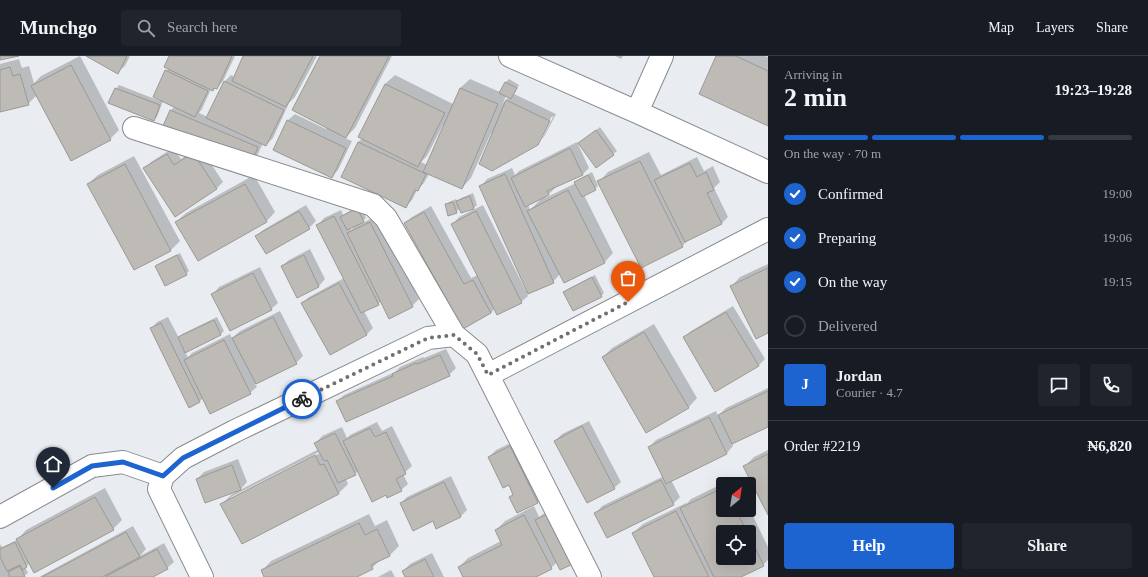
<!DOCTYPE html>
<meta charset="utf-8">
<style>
:root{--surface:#171b24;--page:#20242c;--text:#f1f3f6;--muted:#9ea1a6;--line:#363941;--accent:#1e64d0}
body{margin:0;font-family:Georgia,serif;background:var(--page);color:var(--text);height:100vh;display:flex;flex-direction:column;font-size:15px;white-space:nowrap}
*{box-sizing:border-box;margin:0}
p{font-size:13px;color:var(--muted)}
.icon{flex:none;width:22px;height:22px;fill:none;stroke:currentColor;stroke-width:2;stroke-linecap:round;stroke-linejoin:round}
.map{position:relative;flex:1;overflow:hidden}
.details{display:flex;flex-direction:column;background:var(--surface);width:380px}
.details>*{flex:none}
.needle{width:26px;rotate:30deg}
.buttons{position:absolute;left:716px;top:421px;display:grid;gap:8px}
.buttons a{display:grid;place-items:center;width:40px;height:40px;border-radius:4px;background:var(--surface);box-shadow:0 4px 16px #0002;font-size:20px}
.pin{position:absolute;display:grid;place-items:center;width:34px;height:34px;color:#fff;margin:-41px -17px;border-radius:50% 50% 50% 0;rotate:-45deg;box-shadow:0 0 4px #0007}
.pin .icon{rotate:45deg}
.courier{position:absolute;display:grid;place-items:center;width:40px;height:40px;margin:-20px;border:3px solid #1e64d0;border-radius:50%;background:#fff;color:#222;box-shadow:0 1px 5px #0007}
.summary em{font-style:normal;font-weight:700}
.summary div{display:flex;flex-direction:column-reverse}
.summary{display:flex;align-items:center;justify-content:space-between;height:68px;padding:0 16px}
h1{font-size:26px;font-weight:700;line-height:30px}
.bar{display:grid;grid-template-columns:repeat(4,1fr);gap:6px 4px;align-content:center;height:48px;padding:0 16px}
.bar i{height:5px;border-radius:3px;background:var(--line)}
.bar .on{background:var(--accent)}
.bar p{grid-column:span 4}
.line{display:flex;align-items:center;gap:10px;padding:0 16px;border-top:1px solid var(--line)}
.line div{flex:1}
.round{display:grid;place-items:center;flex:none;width:42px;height:42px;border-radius:4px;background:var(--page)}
ol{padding:0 16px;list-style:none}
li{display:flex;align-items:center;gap:12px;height:44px}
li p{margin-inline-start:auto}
li .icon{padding:4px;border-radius:50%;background:var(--accent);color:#fff;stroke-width:4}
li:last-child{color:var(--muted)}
li i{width:22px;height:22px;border:2px solid var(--line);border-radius:50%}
.primary-button{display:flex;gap:8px;margin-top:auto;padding:8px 16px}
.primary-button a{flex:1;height:46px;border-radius:4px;background:var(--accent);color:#fff;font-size:16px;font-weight:700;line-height:46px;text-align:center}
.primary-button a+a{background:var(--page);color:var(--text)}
header{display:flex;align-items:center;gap:24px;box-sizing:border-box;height:56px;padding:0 20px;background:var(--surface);border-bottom:1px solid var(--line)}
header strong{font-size:19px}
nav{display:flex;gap:22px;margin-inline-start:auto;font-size:14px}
.search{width:280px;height:36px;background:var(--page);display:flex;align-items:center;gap:10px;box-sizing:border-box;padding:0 14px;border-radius:4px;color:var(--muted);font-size:15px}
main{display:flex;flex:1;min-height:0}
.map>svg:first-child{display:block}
.shadow{fill:#0003;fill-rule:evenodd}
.building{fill:#bebbb7;stroke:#9b9995}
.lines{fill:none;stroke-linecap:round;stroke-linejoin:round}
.minor-casing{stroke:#888b8f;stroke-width:24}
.minor{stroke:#fff;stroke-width:22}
.done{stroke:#6e7072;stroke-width:4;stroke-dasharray:0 7.2}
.route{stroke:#1e64d0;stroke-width:5}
</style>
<header>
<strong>Munchgo</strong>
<div class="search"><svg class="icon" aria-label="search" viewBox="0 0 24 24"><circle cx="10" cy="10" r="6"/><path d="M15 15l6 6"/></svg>Search here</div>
<nav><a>Map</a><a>Layers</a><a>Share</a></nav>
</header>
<main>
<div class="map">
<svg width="768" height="521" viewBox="0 0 768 521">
<rect width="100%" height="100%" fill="#e9edf1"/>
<path class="shadow" d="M80,0l39,74 -9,9 -73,-44 -9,9 -28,7v-47l19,-5 3,9 7,-2 5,17 7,-7z
M88,0h42l-5,10 -7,6z
M170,0h65l-12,25 -6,7 -2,-1 -2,3 -2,-1 -9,20 -3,4 9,4 16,-35 7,-7 4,2 9,-21h73l-22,41 -6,6 -16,35 -7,7 -3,-2 -6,13 -6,7 -87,-38 7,-15 4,-4 -12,-5 -6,16 -3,3 -38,-31 3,-4 41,16 6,-30 3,-3z
M321,0h71l-37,72 -10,10 7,3 -14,29 -6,7 -57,-28 13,-29 7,-6 31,15 1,-2z
M615,0h8l-2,3z
M718,0h47l3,1v68z
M395,19l58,29h1l6,-16 10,-9 30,13 6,-10 3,-3 10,6 -5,9 42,20 -12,23 -2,2 11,-22 -1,-1 -14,25 -47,-8 -20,45 -9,10 -33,-14 -5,9 -7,7 -5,10 -7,7 -47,-65 5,-4 22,-54zM506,40l3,1 -6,6zM443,69l1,1 -17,39 -6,-3 6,-6z
M600,71l17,24 -20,15 -14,-26z
M577,86l12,26 -6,6 -29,13 1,1 -10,10 31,-15 3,-4 13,-7 6,14 -3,3 -11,6 29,58 -9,10 -44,11 -7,8 -26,11 1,3 -7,6 -26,6 -4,5 -28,15 -58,-105 7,-6 19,-11 40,72 7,-3 -25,-51 6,-7 24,-12 43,86 1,-1 -46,-104 6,-7 25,-11 3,7 4,-4zM541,143l-11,11 -2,-5z
M200,91l23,35 -6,6 -42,27 -30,-46 6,-7 22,-14 8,11z
M649,96l12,23 36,-18 7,14 9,-5 7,16 -6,6 14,29 -6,6 -32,16 -8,7 -83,-64 9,-10z
M134,100l46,85 -9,9 -37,19 -46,-85 10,-9z
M254,119l21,37 -9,10h-90l10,-9z
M473,137l4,12 -3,3 -12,4 -2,-4 -4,4 -10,-7 3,-3 7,-3 1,2 4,-3z
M306,149l10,16 -7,7 -43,25 -10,-17 7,-6z
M360,149l6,13 -6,6 17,-8 42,83 -7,7 -31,-5 -3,3 -14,7 9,17 -7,7 -64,-32 7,-6 35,-19 -26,-53 6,-7 17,-8 2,5zM357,168l-6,6 -1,-3z
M310,193l15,30 -6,7 -22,11 -15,-31 7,-6z
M180,197l9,18 -3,3 -30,-8 4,-3z
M768,208v68l-37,-45 9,-10z
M260,211l18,36 -7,6 -58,-15 6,-7z
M595,219l9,18 -3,3 -37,-4 4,-3z
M733,250l32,53 -7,7 -74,-29 7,-6z
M280,255l23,45 -7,7 -41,21 2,3 -7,6 -47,5 -3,3 -11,5 -38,-77 6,-7 11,-5 11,21 3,-4 35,-17 7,14 -3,3 -36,18 3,5 4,-4 38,-19 2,4 8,-7z
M654,268l43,74 -9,10 -85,-51 9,-9z
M446,293l10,19 -7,7 -112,26 7,-6 51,-23 5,-5 23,-10 1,1z
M768,332v37l-36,18 1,3 -6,7 -56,27 9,17 -7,7 -77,9 6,-7 62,-30 -15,-29 7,-7 60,-29 2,5 8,-8z
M589,365l32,61 -7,6 -59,-47 7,-7z
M377,366l5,9 10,-5 20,40 -9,8 5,10 -7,6 -43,-19 -3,3 -9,5 2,5 -9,9 -97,50 -20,-39 9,-9 5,-3 -1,-1 -38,-12 7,-7 34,-13 9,23 -7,8 79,-41 -3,-6 6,-7 20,-9 5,11 3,-3zM319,396l1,1 -89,46v-2z
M517,384l27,56 -6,6 -20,10 -4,-18 -5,-10 -20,-27 7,-7z
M768,394v63l-23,-47 9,-9z
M451,420l16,34 -6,6 -28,4 -32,-17 6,-6z
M734,422l3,6h-14v26h26v-2l19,39v13l-5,5 -24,12h-84l-22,-44 10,-9 43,-21v1l5,-5zM723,476h26v26h-26z
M105,432l17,32 -9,9 -83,34 -5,4 3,6 -5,4h-23v-33l2,3 15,-7 9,-10z
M534,450l5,11 4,-3 14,-7v55l-6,6 -17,9h-70l-5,-10 9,-9 33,-17 -5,-11 9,-9z
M369,458l6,12 12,-6 12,26 -9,9 -9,4 -9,9 -18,9h-89l-3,-6 9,-10z
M133,470l13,23 -6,7 24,-13 10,19 -7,6 -17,9h-111z
M432,497l12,24h-38l-3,-6 7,-7z
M391,514l4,7h-17z"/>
<path class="building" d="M0,0h19l-19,4z
M86,0h41l-9,18z
M169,0h63l-15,33 -3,-1 -1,3 -49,-24z
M243,0h70l-27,51 -54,-26z
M320,0h69l-43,82 -54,-28z
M716,0h20l32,15v55l-69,-32z
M71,9l40,75 -40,21 -40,-75z
M10,11l3,9 7,-2 9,31 -29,7v-42z
M165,14l43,21 -13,26 -42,-20z
M224,25l60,29 -18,36 -60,-28z
M505,26l12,6 -6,11 -12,-6z
M385,28l60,29 -27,54 -60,-30z
M115,32l45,17 -6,16 -46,-18z
M460,32l38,16 -36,85 -39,-17z
M506,44l44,21 -12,24 -46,26 -13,-7z
M170,54l88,37 -7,17 -88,-38z
M287,64l59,28 -14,30 -59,-28z
M596,74l18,25 -18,13 -18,-25z
M358,86l68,32 -8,17 -3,-1 -9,18 -65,-31z
M570,92l13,27 -36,16 2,4 -24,12 -14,-29z
M193,97l24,36 -42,28 -32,-49 24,-14 7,11z
M640,105l43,86 -42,21 -44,-87z
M690,107l7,14 9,-5 8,18 -7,3 15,31 -37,18 -31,-62z
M125,108l46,87 -37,19 -47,-86z
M505,118l49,109 -26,11 -49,-108z
M588,119l8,15 -14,7 -8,-15z
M245,128l22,38 -69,39 -23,-39z
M568,134l37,73 -41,20 -37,-72z
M470,140l4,13 -13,4 -5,-12z
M453,146l4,11 -9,3 -3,-12z
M357,152l7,14 -17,8 -7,-13z
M299,155l11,18 -44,25 -11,-18z
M476,155l46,92 -25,12 -46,-91z
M424,156l40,72 9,-4 18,33 -28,16 -59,-106z
M334,160l45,89 -18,8 -45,-88z
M370,166l43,85 -24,12 -42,-86z
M177,199l10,20 -22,11 -10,-20z
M304,199l15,32 -22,11 -16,-32z
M768,212v65l-12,6 -26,-53z
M253,217l19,37 -42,21 -19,-37z
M592,221l10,20 -29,14 -10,-19z
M339,227l28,52 -37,20 -29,-52z
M726,256l33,54 -44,26 -32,-55z
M273,261l24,47 -41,20 -24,-46z
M214,264l7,15 -36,18 -7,-16z
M161,267l39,79 -11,6 -39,-80z
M644,276l45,76 -43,25 -44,-76z
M224,284l27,54 -41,20 -26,-54z
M440,299l10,21 -104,46 -10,-21 57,-25 -1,-2 24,-11 1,1z
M768,335v36l-36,17 -14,-29z
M709,361l18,37 -61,30 -18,-37z
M582,370l33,63 -28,14 -33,-62z
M370,372l5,9 11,-5 20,42 -10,5 6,12 -15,7 -1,-3 -14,7 -29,-61z
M335,377l21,42 -18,8 -11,-23 -3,1 -10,-18z
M510,390l28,57 -21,10 -8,-16 4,-2 -4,-10 -6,3 -15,-31z
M768,398v61l-25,-49z
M315,399l5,10 4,-1 15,30 -97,50 -22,-40z
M232,409l9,25 -36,13 -9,-24z
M661,424l13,25 -67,33 -13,-25z
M444,426l17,35 -25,12 -3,-8 -20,10 -13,-28z
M723,432v22h13l11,22h-24v26h26v-22l15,30 -23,11h-27l-34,-69z
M95,441l19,33 -80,43 -18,-34z
M676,455l33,66h-55l-22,-44z
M550,457l25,50 -15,7 -25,-50z
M524,459l28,54 -16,8h-73l-5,-10 44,-22 -7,-15z
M359,467l6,12 12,-6 13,27 -19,9 2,4 -16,8h-93l-3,-7z
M126,476l14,25 -38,20h-60z
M15,486l12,25 -5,3 -2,-5 -13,6 -7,-14v-8z
M157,493l11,20 -15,8h-48z
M425,503l9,18h-29l-3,-6z
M20,510l5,11h-15l-2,-5z"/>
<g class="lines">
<defs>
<path id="minor" d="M510,0l127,56 131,60
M637,56l25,-56
M134,72l239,77 13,13 68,117
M488,319l280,-146
M0,461l92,-51 31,-4 40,14
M202,521l-43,-88 4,-13 20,-18 52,-27 193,-93 26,-3 23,19 113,223"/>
</defs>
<use href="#minor" class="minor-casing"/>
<use href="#minor" class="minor"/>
</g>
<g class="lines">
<path class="done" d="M302,343l126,-61 26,-3 23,19 11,21 140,-73"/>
<path class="route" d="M53,432l39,-22 31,-4 40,14 20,-18 119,-59"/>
</g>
</svg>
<div class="buttons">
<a><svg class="needle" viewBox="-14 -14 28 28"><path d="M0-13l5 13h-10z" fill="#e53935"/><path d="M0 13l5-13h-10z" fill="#9ea1a6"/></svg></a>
<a><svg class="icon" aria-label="locate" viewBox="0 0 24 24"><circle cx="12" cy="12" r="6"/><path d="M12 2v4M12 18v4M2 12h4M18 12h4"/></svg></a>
</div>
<div class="pin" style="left:628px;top:246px;background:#ea580c"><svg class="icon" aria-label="bag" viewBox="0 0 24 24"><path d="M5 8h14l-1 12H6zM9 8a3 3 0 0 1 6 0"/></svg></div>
<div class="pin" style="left:53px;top:432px;background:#1f2937"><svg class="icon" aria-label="home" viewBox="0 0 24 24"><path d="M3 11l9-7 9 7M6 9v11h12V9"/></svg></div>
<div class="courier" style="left:302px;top:343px"><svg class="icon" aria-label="bike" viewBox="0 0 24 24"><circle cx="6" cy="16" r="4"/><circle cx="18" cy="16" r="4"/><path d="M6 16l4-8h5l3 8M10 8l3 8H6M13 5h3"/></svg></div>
</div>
<section class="details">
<div class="summary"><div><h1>2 min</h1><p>Arriving in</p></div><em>19:23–19:28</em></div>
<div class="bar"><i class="on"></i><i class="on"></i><i class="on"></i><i></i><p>On the way · 70 m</p></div>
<ol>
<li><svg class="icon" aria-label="check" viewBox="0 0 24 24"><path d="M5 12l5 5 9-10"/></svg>Confirmed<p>19:00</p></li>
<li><svg class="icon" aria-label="check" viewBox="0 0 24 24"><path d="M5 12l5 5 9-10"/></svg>Preparing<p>19:06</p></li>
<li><svg class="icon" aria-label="check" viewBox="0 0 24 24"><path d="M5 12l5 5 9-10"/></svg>On the way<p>19:15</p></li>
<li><i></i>Delivered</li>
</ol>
<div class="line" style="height:72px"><b class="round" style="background:var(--accent);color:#fff">J</b><div><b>Jordan</b><p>Courier · 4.7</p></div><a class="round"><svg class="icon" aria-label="chat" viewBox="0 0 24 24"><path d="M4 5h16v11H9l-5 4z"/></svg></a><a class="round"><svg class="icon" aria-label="phone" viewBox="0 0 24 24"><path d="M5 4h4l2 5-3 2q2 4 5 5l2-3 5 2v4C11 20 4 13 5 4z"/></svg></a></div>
<div class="line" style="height:52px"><div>Order #2219</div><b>₦6,820</b></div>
<div class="primary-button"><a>Help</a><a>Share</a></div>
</section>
</main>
